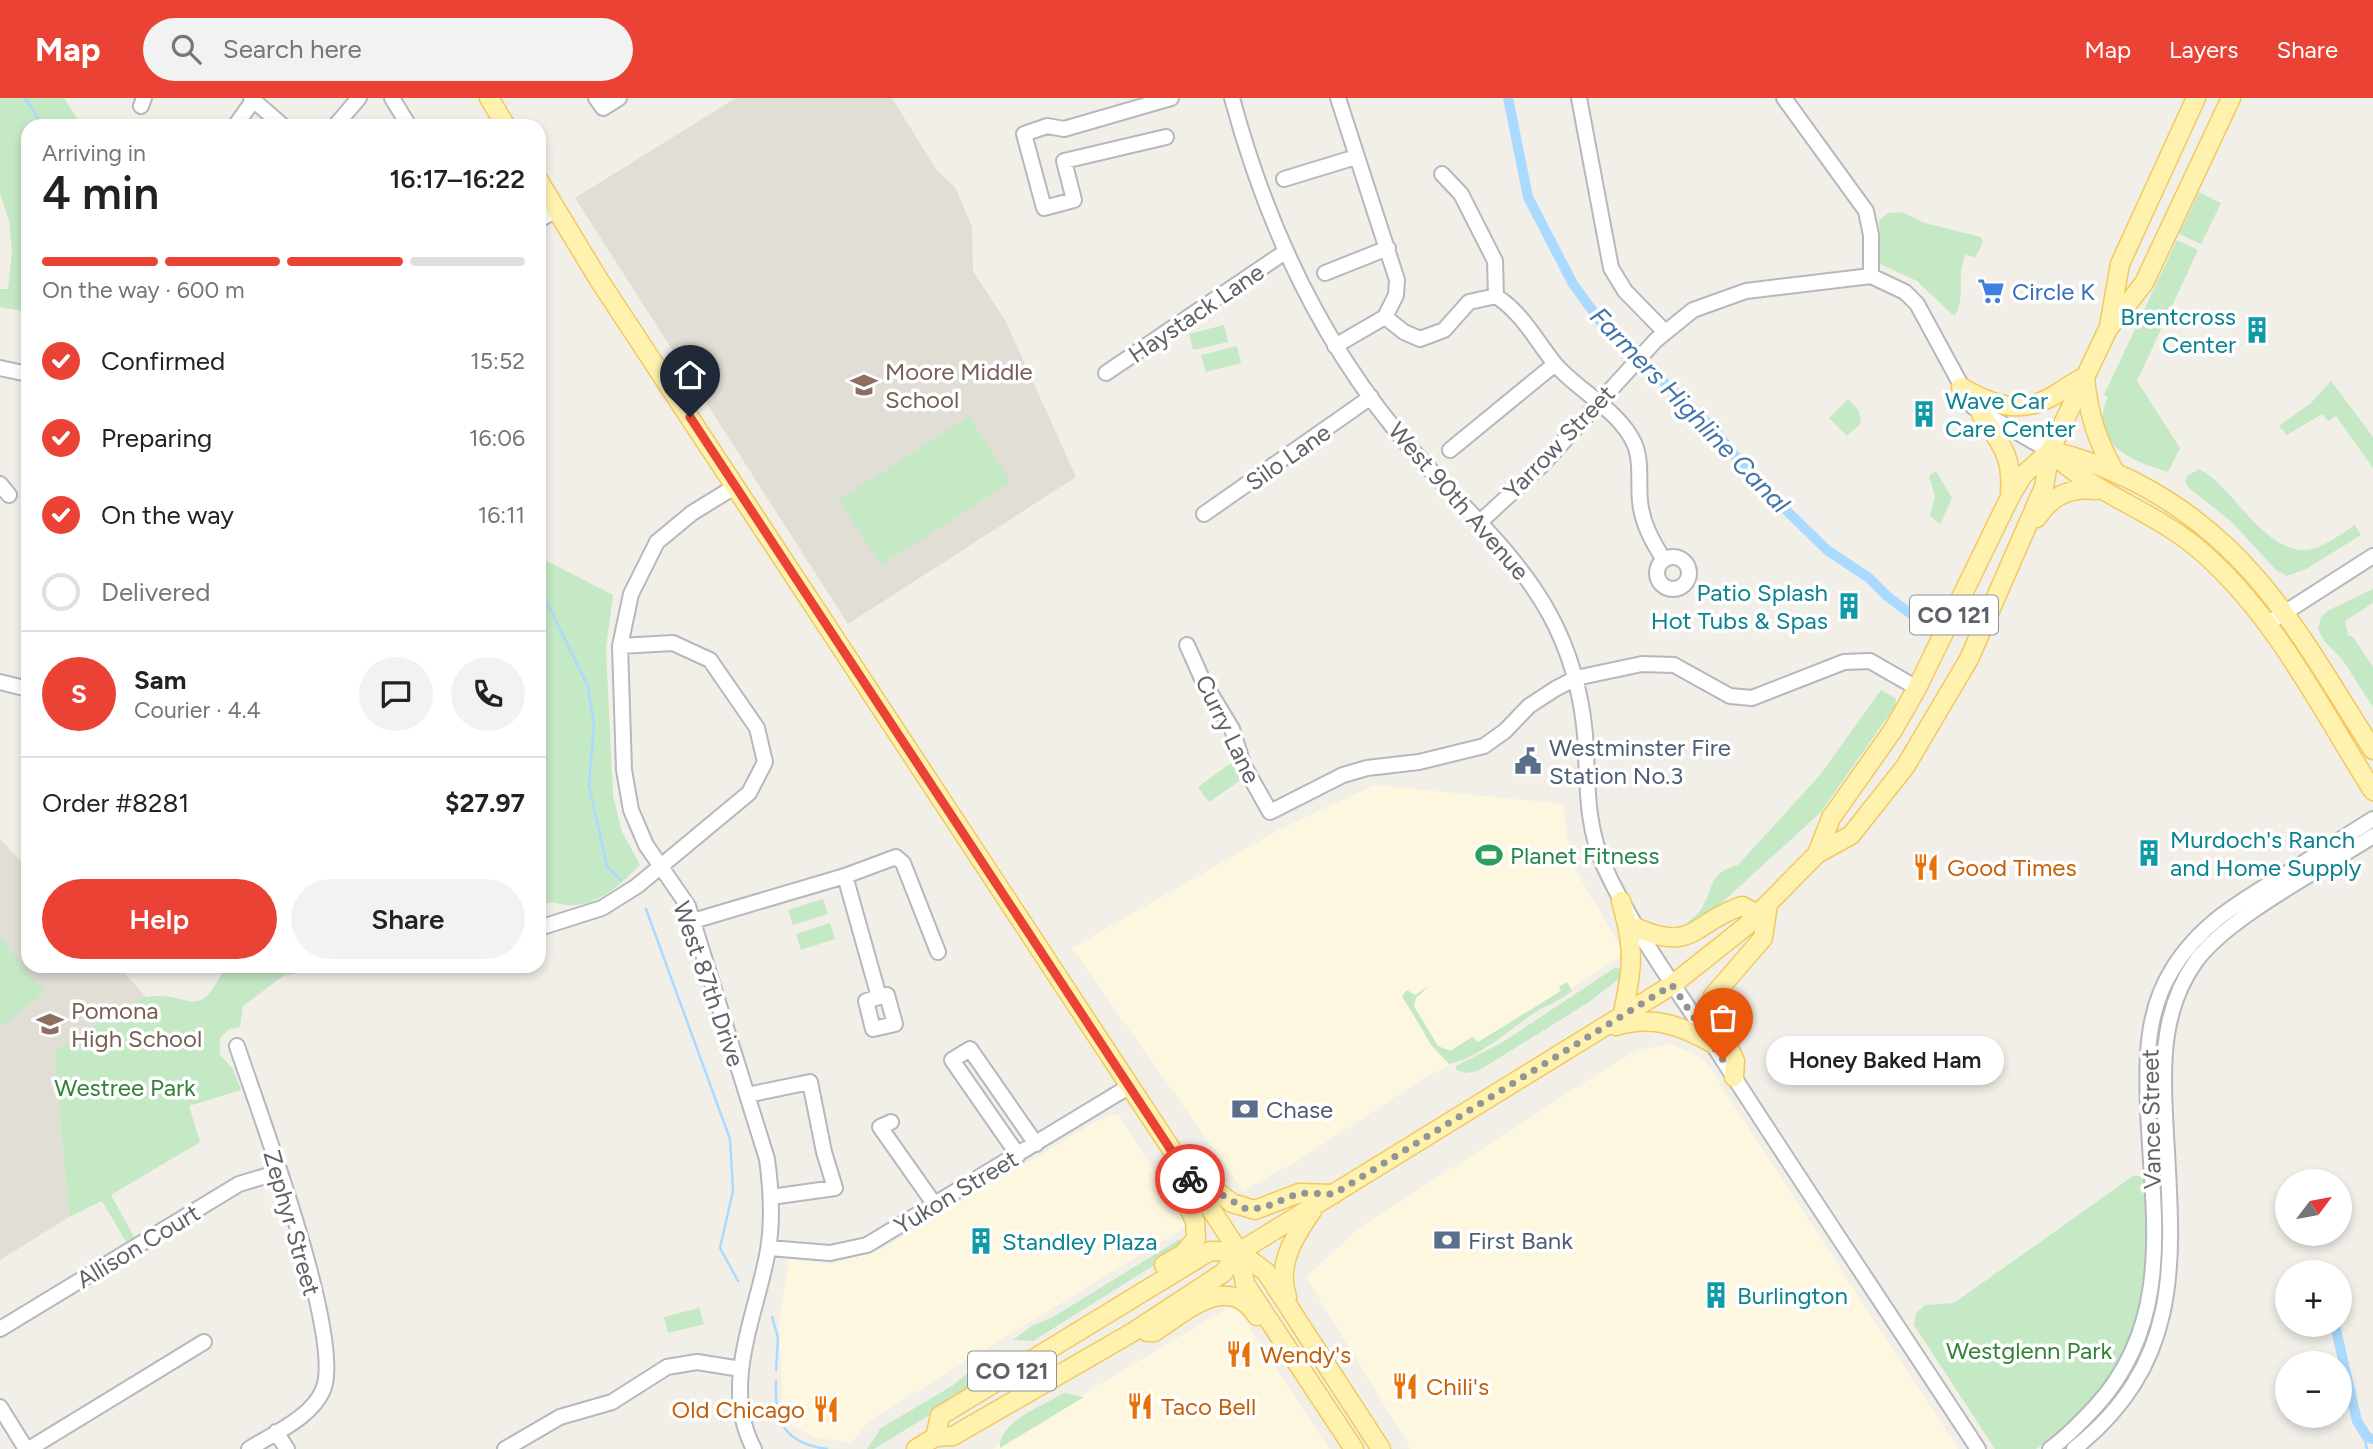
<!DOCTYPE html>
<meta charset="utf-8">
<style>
:root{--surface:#fff;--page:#f2f2f2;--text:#222;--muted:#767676;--line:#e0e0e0;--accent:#ea4335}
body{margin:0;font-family:Figtree,sans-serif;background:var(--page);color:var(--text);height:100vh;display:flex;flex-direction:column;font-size:26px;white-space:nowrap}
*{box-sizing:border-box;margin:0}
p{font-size:23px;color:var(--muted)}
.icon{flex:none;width:38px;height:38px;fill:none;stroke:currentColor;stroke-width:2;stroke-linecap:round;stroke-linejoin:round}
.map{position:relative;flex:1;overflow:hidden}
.drawer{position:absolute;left:21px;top:21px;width:525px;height:854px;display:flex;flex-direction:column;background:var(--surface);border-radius:21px;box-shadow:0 4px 10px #0003}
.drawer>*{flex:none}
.needle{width:46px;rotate:58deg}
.fabs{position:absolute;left:2275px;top:1071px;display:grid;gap:14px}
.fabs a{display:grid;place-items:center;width:77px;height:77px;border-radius:50%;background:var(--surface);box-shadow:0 4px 10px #0003;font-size:35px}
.pin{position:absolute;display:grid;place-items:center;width:60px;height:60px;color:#fff;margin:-72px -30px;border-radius:50% 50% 50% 0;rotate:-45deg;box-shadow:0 0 7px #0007}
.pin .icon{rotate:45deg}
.courier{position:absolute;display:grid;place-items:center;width:70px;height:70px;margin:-35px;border:5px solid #ea4335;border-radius:50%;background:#fff;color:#222;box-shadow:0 2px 9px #0007}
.bubble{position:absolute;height:49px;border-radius:24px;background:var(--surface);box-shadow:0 4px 10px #0003;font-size:23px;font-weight:600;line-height:49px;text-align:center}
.overview em{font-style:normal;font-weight:600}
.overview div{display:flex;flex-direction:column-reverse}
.overview{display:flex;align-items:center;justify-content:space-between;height:119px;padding:0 21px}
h1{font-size:46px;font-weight:600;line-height:52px}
.bar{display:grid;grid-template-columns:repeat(4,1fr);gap:10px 7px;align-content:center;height:84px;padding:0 21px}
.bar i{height:9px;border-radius:5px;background:var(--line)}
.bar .on{background:var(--accent)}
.bar p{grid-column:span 4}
.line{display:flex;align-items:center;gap:18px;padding:0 21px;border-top:2px solid var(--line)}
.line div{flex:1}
.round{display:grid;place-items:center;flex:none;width:74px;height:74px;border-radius:37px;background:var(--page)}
ol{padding:0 21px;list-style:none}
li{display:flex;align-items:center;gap:21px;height:77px}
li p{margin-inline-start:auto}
li .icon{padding:7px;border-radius:50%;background:var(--accent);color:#fff;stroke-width:4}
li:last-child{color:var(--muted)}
li i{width:38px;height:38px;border:4px solid var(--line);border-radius:50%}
.cta{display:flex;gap:14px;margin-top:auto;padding:14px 21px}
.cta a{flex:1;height:80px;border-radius:42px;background:var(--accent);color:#fff;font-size:28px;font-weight:600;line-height:80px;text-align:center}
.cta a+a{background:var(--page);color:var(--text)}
header{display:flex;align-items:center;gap:42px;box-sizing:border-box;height:98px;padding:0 35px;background:var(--accent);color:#fff}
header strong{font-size:33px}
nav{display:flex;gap:38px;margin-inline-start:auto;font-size:24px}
.search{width:490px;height:63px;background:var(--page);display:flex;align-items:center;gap:18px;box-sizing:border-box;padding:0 24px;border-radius:38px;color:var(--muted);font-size:26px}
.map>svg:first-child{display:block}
.commercial{fill:#fef7e0}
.education{fill:#e1ded6}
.green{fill:#c5e8c5}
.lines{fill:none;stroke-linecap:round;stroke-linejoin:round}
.stream{stroke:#aadaff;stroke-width:2.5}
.canal{stroke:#aadaff;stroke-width:10}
.minor-casing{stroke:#b5b8bc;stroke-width:18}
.major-casing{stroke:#f2c960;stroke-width:21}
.minor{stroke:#fff;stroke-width:14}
.major{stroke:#fff2af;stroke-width:18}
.done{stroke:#929495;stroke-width:7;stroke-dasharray:0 12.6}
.route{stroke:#ea4335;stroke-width:9}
.labels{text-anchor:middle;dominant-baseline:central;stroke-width:7;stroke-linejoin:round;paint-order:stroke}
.shield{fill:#fff;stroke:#8f9295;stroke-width:2}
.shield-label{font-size:23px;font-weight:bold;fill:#5f6368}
.shop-label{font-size:24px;fill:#366cbe;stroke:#fff;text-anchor:start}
.street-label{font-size:24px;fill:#5f6368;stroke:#fff}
.culture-label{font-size:24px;fill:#0d838f;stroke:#fff;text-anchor:start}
.education-label{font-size:24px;fill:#785e54;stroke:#fff;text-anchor:start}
.service-label{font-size:24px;fill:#4e5e75;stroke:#fff;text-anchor:start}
.leisure-label{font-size:24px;fill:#27864d;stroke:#fff;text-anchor:start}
.food-label{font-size:24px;fill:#c56008;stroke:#fff;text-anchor:start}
.park-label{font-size:24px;fill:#348238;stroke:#fff}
.water-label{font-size:26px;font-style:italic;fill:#4174aa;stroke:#fff}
</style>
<header>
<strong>Map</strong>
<div class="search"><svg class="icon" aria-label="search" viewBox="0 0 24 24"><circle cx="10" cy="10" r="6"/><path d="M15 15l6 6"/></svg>Search here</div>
<nav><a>Map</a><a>Layers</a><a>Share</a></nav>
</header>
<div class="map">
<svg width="2373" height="1351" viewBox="0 0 2373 1351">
<rect width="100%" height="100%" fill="#f1efe8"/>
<path class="commercial" d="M1375,687l188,19 8,59 54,91 -172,109 -31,16 -118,78 -61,34 -171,-243 210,-120z
M1671,946l32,14 255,391h-547l-105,-172 53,-49 237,-153 41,-25z
M1109,1016l10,1 66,106v6l-316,194 -18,22 -37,-6 -22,-12 -9,-16 -4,-88 10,-62 43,5 50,-15z
M1234,1206l95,145h-337z"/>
<path class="education" d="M736,0h156l45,73 18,16 17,40 1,44 32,49 71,157 -228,147 -273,-426z
M0,741l28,30v97h90l28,31 -92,55 15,165 -69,43z"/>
<path class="green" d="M0,0h64l18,28h-54v186l-28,-5v-18h8l4,-37 -3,-31 -9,-27z
M2199,94l22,11 -20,41 -22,-10z
M1901,114l24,11 56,14 2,5 -8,16 -9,-4c-11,19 1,46 -12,62l-37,-35 -37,-17 -1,-44 9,-7z
M2177,142l21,10 -61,131 43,67 -12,24c-35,-10 -82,-29 -60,-75l-4,-2z
M1224,227l4,17 -35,8 -4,-16z
M1237,248l4,17 -35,9 -5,-17z
M2331,283l42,56v31l-37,-52 -8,5 -6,-7 -35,21 -8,-9 32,-23z
M1848,301l11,12 2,12 -14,13 -18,-18z
M969,318l42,66 -130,83 -42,-65z
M2199,371c35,17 67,90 113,80 14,-3 30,-16 43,-24l6,10 -55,34 -19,7 -11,-6 -44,-48 -43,-34 -4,-6 2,-6z
M1936,373l16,27 -12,27 -10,-10 5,-19 -6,-20z
M539,459l74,38 -7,53 7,148 9,36 18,33c-18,18 -38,37 -64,40 -16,2 -20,-6 -37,0z
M2373,491v14l-28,18 3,14 5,2 20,30v40l-31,-48 -18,-18 -6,-13 3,-11 8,-7z
M1881,592l15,8 -1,8 -74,106 -126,115 -17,3c8,-7 21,-15 25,-24 12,-22 6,-33 35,-41l82,-90z
M1231,665l11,16 -33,23 -11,-15z
M823,801l5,15 -35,11 -5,-15z
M830,825l5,16 -34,11 -5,-16z
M0,838l44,56 -44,36z
M225,868h105l-47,10 -40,30 -3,21 -11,2 -9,9v17l13,14 8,21 -52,16 11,36 -89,53 23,42 -8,5 -24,-41 -33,16 -15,-165c16,-10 80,-53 93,-55 43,-7 51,29 78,-31z
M1616,869l9,7 -36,28 -111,69 -12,2 -10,-3v-4l47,-24z
M1567,884l5,9c-10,8 -22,13 -33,19 -26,16 -59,48 -90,54l-17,-18 -30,-50 5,-6 8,5 14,-9 -13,12 -2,8 24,40 12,5 22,-14 6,5 83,-51 -2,-4z
M2133,1078h13l5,75 -16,83 -25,47 -40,44 -34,24h-41l-81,-124 2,-12 9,-8 29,-2z
M1180,1141h5l-10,13 -142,89 -20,-1 19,-14 21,-9z
M699,1210l5,16 -36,9 -4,-16z
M988,1259h3v12l-6,12 -111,68h-7l14,-21 71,-42z
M1064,1295l20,4 -84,51c-2,-26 44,-43 64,-55z"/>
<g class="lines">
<path class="stream" d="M25,0l18,28
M539,496l9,11 40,81 6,38 -5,62 18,81 14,13
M646,811l84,230 3,52 -13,57 18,33
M772,1219l6,21 -2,32
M776,1283c-2,41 8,62 51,68
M2365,1342l2,9"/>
<path class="canal" d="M1508,0l20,99 45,87 33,45 106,98 42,52 73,71 42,28 18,18 45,34
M2335,1227l22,96 10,16 6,2"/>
<defs>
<path id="minor" d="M251,0l32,28
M392,0l17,28
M596,0l7,10 16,-10
M1232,0c35,130 92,252 182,354 47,54 101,99 136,163 20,37 31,77 35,119 3,46 0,89 19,132 32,70 78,130 119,194 84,131 170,259 255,389
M1338,0l59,182 -1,15 -11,22
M1579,0l32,170 14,23 40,41
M1784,0l82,113 5,24v41
M141,8l3,-8
M235,28l20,-28
M335,28l24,-28
M1166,39l-102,24 10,39 -30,8 -20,-74 23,-8 17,3 107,-31
M1442,76l19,20 34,67 1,35c27,18 39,43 59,68 23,27 64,46 79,79 8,17 4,40 6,58 2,22 12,40 24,59
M1284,81l72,-22
M539,122l17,-10
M1325,175l63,-25
M1871,178l34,16 12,12 56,103 77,44
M1385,219l19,15 16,7 24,-9 25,-28 27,-6
M1335,248l50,-29
M0,270l28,6
M1106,275l179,-121
M1450,352l105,-86
M0,386l9,11
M736,388l-44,27 -35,29 -26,52 -11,52 4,124 7,40 15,35 42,61 79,253c4,29 6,61 1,91 -11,64 -48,136 -14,199
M1204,416l167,-117
M1481,423l61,-56 114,-125 37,-30 53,-19 125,-15
M1657 475a16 16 0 1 1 32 0a16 16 0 1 1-32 0Z
M2267,526l106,-68
M1187,547l16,36 29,48 11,35 27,48 73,-37 24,-7 52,-6 65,-16 21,-15 24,-25 26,-17 21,-11 66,-14 32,1 56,31 22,2 92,-36 26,-1 47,27
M0,584l28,7
M845,778l34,121 8,-2 8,29 -22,5 -7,-28 13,-4
M693,823l152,-45 51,-19 7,6 35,89
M539,830l63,-20 35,-22 112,-93 16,-31 -8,-34 -47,-68 -37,-17 -53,3
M237,948c20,61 108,293 86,344 -12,28 -49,43 -74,59
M747,997l63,-13 14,70 11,36 -64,9
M891,1024l-11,5 55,78
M1018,1057l-66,-95 18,-11 66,95
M769,1150l61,5 37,-8 263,-159
M0,1231l239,-145 40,-12
M0,1309l26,42
M276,1334l11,17
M29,1351l175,-107
M505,1351l55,-32 52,-15 55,-35 30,-5 44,7
M2050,1351c17,-12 32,-28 46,-43 79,-87 56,-191 52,-298 -2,-48 -2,-96 24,-138 29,-48 74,-72 120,-100 27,-17 54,-34 81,-51
M2074,1351c117,-93 97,-202 91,-335 -3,-54 -2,-107 31,-153 33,-45 128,-93 177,-125"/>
<path id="major" d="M489,0l17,28
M539,83l60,99 623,946 17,26 6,32 109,165
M2109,228l11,-62 76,-166
M2085,279c3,36 12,64 30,95
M1961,289c29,17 58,28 90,10 12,-6 21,-15 34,-20
M1981,316c20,30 32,42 29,79
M2050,353c42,42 100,58 146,96 77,64 124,160 177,244
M2050,353c31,6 56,17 85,31 120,61 169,160 238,268
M2037,420c14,-22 33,-31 59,-28
M1817,756l14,-36 62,-88 24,-42 93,-191 13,-22 27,-24
M1621,803c14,49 12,67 1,116
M1637,830c58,25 56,-6 105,-22l16,8
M1616,928c36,-11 64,-1 96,17
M1734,979l1,-16 -25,-53 3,-12 50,-58 5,-34
M1193,1085l26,10 13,10 23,7 44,-17 35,1
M1239,1154l27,20 115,177
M1164,1167l19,-11 13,-15 -1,-18 -9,-19 -1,-31
M1287,1199c-11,-32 7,-60 25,-86
M1147,1234h7c32,-20 73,-61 103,-16
M935,1339l5,-21 270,-165 29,1
M916,1351l19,-12 18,-1 180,-104 90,-59 16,-21 433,-267 73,-58 72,-73 34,-19 54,-68 64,-108 75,-172 6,-36 58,-122 36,-46 87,-185"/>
</defs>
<use href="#minor" class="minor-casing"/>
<use href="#major" class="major-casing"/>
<use href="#minor" class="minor"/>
<use href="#major" class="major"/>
</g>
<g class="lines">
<path class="done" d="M1190,1081l3,4 26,10 27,16 17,-1 36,-15 35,1 338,-209 51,75"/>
<path class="route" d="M690,319l500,762"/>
</g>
<defs>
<symbol id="supermarket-bare" viewBox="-9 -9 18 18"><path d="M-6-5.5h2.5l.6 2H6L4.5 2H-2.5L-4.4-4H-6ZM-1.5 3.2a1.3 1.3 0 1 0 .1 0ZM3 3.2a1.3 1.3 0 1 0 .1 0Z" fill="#3f7fe0" stroke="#fff" stroke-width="2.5" paint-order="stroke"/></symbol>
<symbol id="building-bare" viewBox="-9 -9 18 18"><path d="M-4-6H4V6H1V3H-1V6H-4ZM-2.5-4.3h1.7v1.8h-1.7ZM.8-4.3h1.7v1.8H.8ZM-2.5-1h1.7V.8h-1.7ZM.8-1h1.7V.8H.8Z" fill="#0f9aa8" stroke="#fff" stroke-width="2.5" paint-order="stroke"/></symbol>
<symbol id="school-bare" viewBox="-9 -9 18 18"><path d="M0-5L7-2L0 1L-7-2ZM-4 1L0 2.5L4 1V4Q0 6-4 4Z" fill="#8d6e63" stroke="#fff" stroke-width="2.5" paint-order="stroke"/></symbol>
<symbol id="civic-bare" viewBox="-9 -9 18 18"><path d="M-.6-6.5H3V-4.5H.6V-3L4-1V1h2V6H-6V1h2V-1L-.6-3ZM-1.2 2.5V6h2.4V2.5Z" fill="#5c6f8a" stroke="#fff" stroke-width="2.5" paint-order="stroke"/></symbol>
<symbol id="stadium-bare" viewBox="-9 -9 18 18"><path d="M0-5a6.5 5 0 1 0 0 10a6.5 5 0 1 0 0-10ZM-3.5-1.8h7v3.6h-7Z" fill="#2e9e5b" stroke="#fff" stroke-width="2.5" paint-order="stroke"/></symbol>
<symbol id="restaurant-bare" viewBox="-9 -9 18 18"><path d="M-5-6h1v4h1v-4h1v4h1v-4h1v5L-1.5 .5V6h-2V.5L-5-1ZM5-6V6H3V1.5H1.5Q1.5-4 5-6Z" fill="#e8710a" stroke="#fff" stroke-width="2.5" paint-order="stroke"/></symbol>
<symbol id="bank-bare" viewBox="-9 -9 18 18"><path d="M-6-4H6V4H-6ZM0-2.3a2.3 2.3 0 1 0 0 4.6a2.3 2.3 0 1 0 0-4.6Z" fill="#5c6f8a" stroke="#fff" stroke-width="2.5" paint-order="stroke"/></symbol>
</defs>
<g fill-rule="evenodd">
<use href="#supermarket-bare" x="1972" y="174" width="38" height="38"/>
<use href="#building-bare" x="2238" y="213" width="38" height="38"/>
<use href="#school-bare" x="845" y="268" width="38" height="38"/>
<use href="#building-bare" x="1905" y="297" width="38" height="38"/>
<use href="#building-bare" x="1830" y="489" width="38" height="38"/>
<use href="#civic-bare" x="1509" y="644" width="38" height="38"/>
<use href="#building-bare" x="2130" y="736" width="38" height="38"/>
<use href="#stadium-bare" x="1470" y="738" width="38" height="38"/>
<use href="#restaurant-bare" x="1907" y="750" width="38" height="38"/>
<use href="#school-bare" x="31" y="907" width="38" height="38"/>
<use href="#bank-bare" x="1226" y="992" width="38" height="38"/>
<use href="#bank-bare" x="1428" y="1123" width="38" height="38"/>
<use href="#building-bare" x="962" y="1124" width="38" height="38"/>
<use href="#building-bare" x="1697" y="1178" width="38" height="38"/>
<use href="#restaurant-bare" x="1220" y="1237" width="38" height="38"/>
<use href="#restaurant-bare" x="1386" y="1269" width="38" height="38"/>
<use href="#restaurant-bare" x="1121" y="1289" width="38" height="38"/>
<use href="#restaurant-bare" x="807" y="1292" width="38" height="38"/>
</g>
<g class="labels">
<g class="shield">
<rect x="1910" y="497.5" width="88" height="39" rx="5"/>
<rect x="968" y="1253.5" width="88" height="39" rx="5"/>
</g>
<g class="shield-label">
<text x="1954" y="517">CO 121</text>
<text x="1012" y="1273">CO 121</text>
</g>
<g class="shop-label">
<text x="2012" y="193">Circle K</text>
</g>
<g class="street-label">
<text transform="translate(1196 215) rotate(-34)">Haystack Lane</text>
<text transform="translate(1559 344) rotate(-46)">Yarrow Street</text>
<text transform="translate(1288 359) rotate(-35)">Silo Lane</text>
<text transform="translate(1459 403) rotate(49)">West 90th Avenue</text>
<text transform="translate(1228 631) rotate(64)">Curry Lane</text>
<text transform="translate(709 886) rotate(71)">West 87th Drive</text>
<text transform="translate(2151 1021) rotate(-91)">Vance Street</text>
<text transform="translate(956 1094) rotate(-31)">Yukon Street</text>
<text transform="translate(292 1125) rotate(74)">Zephyr Street</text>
<text transform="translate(138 1148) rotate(-31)">Allison Court</text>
</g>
<g class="culture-label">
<text x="2236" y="218" text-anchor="end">Brentcross<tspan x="2236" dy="28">Center</tspan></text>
<text x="1945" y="302">Wave Car<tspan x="1945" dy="28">Care Center</tspan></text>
<text x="1828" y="494" text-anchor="end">Patio Splash<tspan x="1828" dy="28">Hot Tubs &amp; Spas</tspan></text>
<text x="2170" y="741">Murdoch's Ranch<tspan x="2170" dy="28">and Home Supply</tspan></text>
<text x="1002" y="1143">Standley Plaza</text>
<text x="1737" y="1197">Burlington</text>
</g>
<g class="education-label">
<text x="885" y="273">Moore Middle<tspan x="885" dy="28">School</tspan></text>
<text x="71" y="912">Pomona<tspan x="71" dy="28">High School</tspan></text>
</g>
<g class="service-label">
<text x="1549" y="649">Westminster Fire<tspan x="1549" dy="28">Station No.3</tspan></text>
<text x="1266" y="1011">Chase</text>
<text x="1468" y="1142">First Bank</text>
</g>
<g class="leisure-label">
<text x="1510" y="757">Planet Fitness</text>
</g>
<g class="food-label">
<text x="1947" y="769">Good Times</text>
<text x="1260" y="1256">Wendy's</text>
<text x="1426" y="1288">Chili's</text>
<text x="1161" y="1308">Taco Bell</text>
<text x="805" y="1311" text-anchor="end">Old Chicago</text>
</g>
<g class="park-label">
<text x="125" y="989">Westree Park</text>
<text x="2029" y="1252">Westglenn Park</text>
</g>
<g class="water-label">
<text transform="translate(1690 312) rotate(46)">Farmers Highline Canal</text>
</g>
</g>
</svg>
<div class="fabs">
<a><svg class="needle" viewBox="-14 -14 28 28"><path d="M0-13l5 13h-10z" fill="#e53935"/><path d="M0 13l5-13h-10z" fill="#767676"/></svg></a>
<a>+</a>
<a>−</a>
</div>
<div class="pin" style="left:1723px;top:962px;background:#ea580c"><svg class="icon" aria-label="bag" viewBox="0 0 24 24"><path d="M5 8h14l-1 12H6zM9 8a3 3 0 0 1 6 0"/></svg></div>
<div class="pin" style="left:690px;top:319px;background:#1f2937"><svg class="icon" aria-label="home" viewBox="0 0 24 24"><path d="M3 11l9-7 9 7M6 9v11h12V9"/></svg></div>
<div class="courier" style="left:1190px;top:1081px"><svg class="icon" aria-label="bike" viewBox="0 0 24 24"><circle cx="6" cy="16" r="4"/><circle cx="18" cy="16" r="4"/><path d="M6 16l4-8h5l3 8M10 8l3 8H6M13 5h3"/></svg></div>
<div class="bubble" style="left:1766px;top:938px;width:238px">Honey Baked Ham</div>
<section class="drawer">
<div class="overview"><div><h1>4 min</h1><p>Arriving in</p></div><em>16:17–16:22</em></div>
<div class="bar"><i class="on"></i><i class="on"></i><i class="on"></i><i></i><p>On the way · 600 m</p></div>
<ol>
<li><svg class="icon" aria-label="check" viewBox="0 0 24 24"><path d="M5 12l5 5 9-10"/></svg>Confirmed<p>15:52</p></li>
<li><svg class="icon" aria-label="check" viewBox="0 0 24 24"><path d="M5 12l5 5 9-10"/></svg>Preparing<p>16:06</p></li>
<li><svg class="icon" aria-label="check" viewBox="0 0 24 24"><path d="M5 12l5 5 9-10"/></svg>On the way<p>16:11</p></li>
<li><i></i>Delivered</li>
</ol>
<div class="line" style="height:126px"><b class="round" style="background:var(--accent);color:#fff">S</b><div><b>Sam</b><p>Courier · 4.4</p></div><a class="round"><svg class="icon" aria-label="chat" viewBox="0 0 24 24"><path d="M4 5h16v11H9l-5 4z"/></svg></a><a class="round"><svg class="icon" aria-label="phone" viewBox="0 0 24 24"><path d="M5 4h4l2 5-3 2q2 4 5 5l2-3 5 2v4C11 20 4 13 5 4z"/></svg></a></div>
<div class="line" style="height:91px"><div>Order #8281</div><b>$27.97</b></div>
<div class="cta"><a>Help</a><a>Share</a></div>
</section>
</div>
